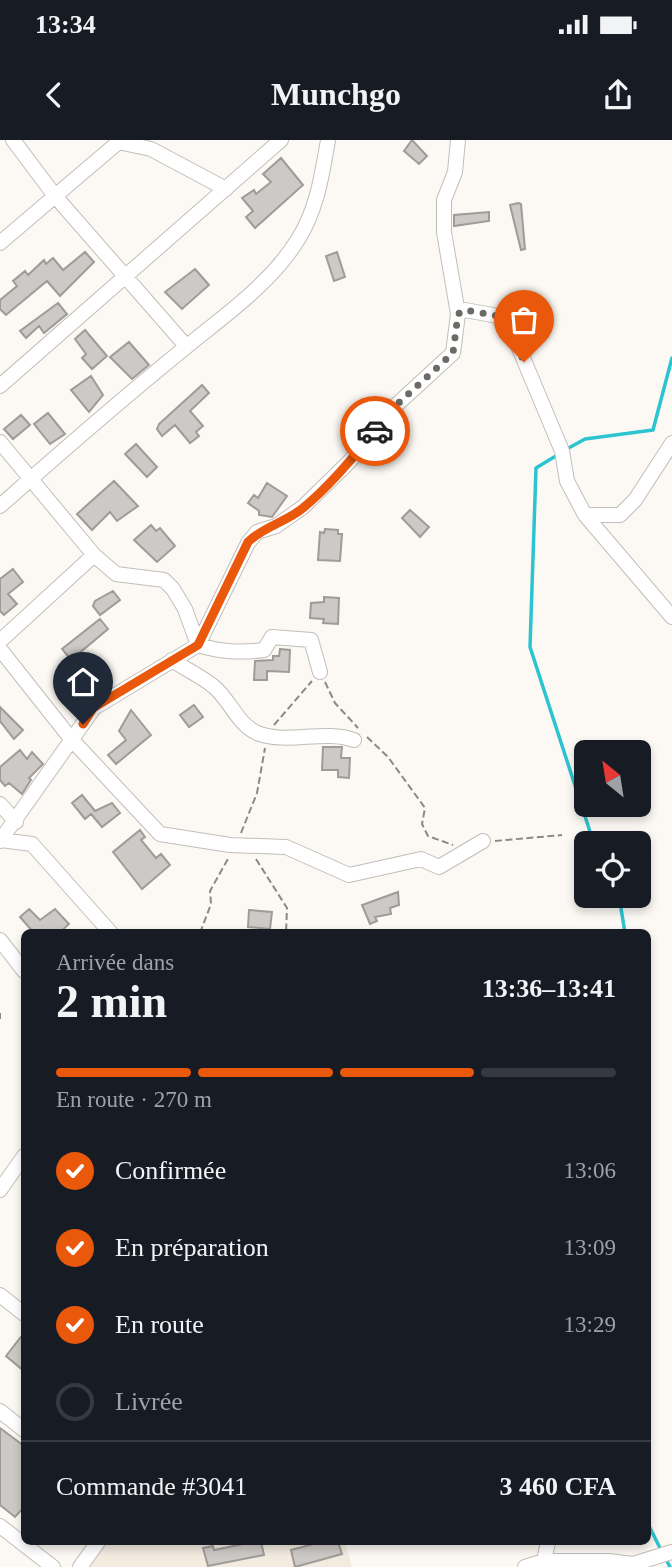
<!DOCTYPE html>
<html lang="fr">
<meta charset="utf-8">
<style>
:root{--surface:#171b24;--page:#242831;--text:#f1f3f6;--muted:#9ea1a6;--line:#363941;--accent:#ea580c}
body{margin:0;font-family:Georgia,serif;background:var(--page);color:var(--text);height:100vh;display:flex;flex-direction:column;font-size:26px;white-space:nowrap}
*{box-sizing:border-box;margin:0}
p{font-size:23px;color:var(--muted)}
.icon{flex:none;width:38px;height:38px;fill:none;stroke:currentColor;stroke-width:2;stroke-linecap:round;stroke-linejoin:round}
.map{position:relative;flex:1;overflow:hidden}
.drawer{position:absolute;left:21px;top:789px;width:630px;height:616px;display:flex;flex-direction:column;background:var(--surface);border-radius:10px;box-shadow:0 4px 10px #0003}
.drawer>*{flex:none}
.needle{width:46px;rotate:330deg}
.buttons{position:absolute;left:574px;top:600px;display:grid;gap:14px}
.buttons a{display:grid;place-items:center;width:77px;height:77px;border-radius:10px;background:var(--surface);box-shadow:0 4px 10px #0003;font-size:35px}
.pin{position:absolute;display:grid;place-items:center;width:60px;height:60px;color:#fff;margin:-72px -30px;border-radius:50% 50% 50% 0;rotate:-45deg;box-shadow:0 0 7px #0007}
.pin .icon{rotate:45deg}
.courier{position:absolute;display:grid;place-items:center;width:70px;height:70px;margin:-35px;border:5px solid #ea580c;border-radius:50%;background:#fff;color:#222;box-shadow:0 2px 9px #0007}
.summary em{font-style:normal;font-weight:700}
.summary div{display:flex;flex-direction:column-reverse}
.summary{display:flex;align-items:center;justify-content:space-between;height:119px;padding:0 35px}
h1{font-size:46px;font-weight:700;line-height:52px}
.bar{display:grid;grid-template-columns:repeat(4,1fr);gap:10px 7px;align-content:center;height:84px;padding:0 35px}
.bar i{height:9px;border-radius:5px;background:var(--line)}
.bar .active{background:var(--accent)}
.bar p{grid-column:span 4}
.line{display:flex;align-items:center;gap:18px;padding:0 35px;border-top:2px solid var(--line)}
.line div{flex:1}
ol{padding:0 35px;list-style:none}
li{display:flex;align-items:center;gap:21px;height:77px}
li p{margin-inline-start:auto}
li .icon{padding:7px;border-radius:50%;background:var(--accent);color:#fff;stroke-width:4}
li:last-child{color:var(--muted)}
li i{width:38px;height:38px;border:4px solid var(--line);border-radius:50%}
.status{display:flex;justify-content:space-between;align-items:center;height:49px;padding:0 35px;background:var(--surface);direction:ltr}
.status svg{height:19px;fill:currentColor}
header{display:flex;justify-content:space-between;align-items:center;height:91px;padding:0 35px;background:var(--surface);font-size:32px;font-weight:700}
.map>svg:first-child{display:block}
.built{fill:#f3ebe0}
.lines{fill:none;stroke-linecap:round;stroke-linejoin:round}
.stream{stroke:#2bc4d0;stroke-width:3.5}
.building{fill:#cdc9c6;stroke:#9f9b98;stroke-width:2}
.minor-casing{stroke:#c1beba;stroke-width:16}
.path{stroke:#8b8986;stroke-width:2;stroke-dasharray:7 3.5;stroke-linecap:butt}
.minor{stroke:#fff;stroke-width:14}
.done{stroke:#6c6a67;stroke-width:7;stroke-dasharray:0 12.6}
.route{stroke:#ea580c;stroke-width:9}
</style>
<div class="status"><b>13:34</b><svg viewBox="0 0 49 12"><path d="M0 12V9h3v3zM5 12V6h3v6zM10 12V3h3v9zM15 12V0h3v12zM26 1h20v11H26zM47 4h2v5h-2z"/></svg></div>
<header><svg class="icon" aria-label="back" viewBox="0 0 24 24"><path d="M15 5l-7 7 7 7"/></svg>Munchgo<svg class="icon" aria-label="share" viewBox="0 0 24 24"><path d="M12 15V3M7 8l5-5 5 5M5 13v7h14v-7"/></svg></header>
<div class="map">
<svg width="672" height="1427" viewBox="0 0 672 1427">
<rect width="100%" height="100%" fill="#fcf9f4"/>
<path class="built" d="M108,1402h237l7,25h-264z"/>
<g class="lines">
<path class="stream" d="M565,310l20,-11 68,-9 19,-72
M559,314l-23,14 -6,179 64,197
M619,756l6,37
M648,1384l13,26
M665,1417l5,10"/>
</g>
<path class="building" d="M412,0l15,16 -8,8 -15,-13z
M281,18l22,27 -48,43 -9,-11 7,-6 -11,-13 12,-8 2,4 15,-12 -8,-8z
M518,63l3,1 4,45 -4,1 -11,-45z
M489,72v9l-35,5v-11z
M85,112l9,10 -34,34 -13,-15 -41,34 -6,-6v-9l17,-14 -4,-5 12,-10 3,4 16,-15 2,4 7,-6 10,12z
M337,112l8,25 -11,4 -8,-25z
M195,129l14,16 -27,24 -17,-17z
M58,163l9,11 -23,19 -5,-7 -13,12 -6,-7z
M85,190l22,26 -15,13 -10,-11 4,-4 -11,-15z
M129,202l20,23 -17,14 -22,-22z
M91,236l12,19 -14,17 -18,-22z
M202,245l7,8 -19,18 13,15 -7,6 3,4 -9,7 -15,-18 -13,11 -5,-7 2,-5z
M48,273l17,21 -15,10 -16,-20z
M21,275l9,10 -17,14 -9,-10z
M136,304l21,23 -10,10 -22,-23z
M114,341l24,25 -21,15 -7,-9 -18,18 -15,-16z
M267,343l20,13 -15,21 -13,-2v-4l-11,-8 6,-8 4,3z
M410,370l19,17 -9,10 -18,-19z
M151,385l5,6 4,-3 15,18 -18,16 -23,-22z
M325,389l13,1v4h4l-2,27 -22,-1 2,-28 4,1z
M13,429l10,13 -15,12 9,10 -13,11 -4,-4v-32z
M113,451l7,9 -20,15 -7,-9 2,-5z
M324,457l15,1 -1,26 -15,-1 1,-4 -14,-1 1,-15 13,-1z
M100,479l8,10 -37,31 -9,-11z
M280,509l10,1 -1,22 -22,-1v9h-13l1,-19 18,-1v-4h6z
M194,565l9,12 -14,10 -9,-12z
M0,567l23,23 -9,9 -14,-18z
M131,570l20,25 -35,29 -8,-9 18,-15 -7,-9z
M323,607h19l-1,11h9l-1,20 -11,-1v-7h-16z
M20,610l7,9 5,-7 11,12 -14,14 2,2 -9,14 -13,-11 -4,3 -5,-6v-13z
M82,655l13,16 17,-8 8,10 -18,14 -11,-13 -6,5 -13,-16z
M140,690l5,7 -4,3 15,18 5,-4 9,11 -28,24 -29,-37z
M398,752l1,13 -9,3 1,6 -16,3 2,4 -7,3 -8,-19z
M29,769l11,11 15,-11 14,15 -10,9h-25l-14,-16z
M249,770l23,2 -2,17 -22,-2z
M24,1193v38l-18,-15z
M0,1288l24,18v61l-9,10 -15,-12z
M253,1402h8l3,13 -56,11 -5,-18 10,-2 1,4z
M321,1402h17l4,12 -47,13 -4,-17z"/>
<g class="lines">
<defs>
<path id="minor" d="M13,0l42,56 131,150
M458,0l-3,32 -11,28v32l14,82
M118,2l33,7 75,40
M0,103l121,-103
M0,246l281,-246
M0,302l94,113 22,19 48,6 9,9 12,20 13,36c23,7 42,8 66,5l8,-13 39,3 9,32
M0,366c61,-54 123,-108 186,-159 39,-32 84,-63 111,-106 20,-31 25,-66 31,-101
M585,375l87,102
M0,501l94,-86
M0,509l72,91 88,94 70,11 56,2 63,28 72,-16 18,8 44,-26
M172,520c13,9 29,16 41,26 16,12 24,38 44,47 30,12 67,-4 97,7
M0,664l16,18
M1,700l31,4 79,89
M0,701l94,-133 104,-63 50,-102 9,-11 19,-6 27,-19 47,-46 43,-53 60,-55 5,-39 7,-4 33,6 20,30 44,105 5,30 18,34h35l15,-15 37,-57
M0,800l24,31
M0,1050l24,-34
M0,1155l24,19
M0,1271l24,19
M0,1386l53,41
M544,1421h65l24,3 39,-12
M80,1427l18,-25
M525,1427l19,-6 4,-19"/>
</defs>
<use href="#minor" class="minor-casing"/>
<path class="path" d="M325,542l10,21 23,25
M274,585l38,-44
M367,597l21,20 37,51 -3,16 6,12 25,9
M241,693l16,-40 8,-45
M495,701l67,-6
M256,719l31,49 -1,25
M200,793l11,-29 -1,-13 19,-34
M0,873v6"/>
<use href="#minor" class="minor"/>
</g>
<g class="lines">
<path class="done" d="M375,291l18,-23 60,-55 5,-39 7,-4 33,6 20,30 6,16"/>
<path class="route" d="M83,584l10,-16 105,-63 50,-103c15,-15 38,-20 55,-34 27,-22 50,-51 72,-77"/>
</g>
</svg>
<div class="buttons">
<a><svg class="needle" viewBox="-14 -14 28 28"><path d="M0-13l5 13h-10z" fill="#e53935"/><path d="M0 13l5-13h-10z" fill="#9ea1a6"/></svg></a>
<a><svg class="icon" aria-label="locate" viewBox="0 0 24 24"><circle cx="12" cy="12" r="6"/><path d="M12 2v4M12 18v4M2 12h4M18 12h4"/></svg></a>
</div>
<div class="pin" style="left:524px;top:222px;background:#ea580c"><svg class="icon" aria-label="bag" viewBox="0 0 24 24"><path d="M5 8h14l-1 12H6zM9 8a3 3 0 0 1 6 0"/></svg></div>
<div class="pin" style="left:83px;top:584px;background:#1f2937"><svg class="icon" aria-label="home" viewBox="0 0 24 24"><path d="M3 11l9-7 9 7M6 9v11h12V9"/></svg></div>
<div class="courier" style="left:375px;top:291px"><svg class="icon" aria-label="car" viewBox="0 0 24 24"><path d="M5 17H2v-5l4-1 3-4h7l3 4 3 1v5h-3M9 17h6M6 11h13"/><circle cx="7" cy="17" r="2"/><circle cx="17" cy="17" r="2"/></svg></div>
<section class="drawer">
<div class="summary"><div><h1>2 min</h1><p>Arrivée dans</p></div><em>13:36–13:41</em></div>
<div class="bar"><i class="active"></i><i class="active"></i><i class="active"></i><i></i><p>En route · 270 m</p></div>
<ol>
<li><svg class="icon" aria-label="check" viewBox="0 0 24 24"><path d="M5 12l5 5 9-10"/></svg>Confirmée<p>13:06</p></li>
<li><svg class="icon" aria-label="check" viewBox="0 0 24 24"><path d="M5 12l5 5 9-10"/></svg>En préparation<p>13:09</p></li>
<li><svg class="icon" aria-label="check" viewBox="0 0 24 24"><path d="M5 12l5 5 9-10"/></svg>En route<p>13:29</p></li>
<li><i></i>Livrée</li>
</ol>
<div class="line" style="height:91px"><div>Commande #3041</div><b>3 460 CFA</b></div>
</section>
</div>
